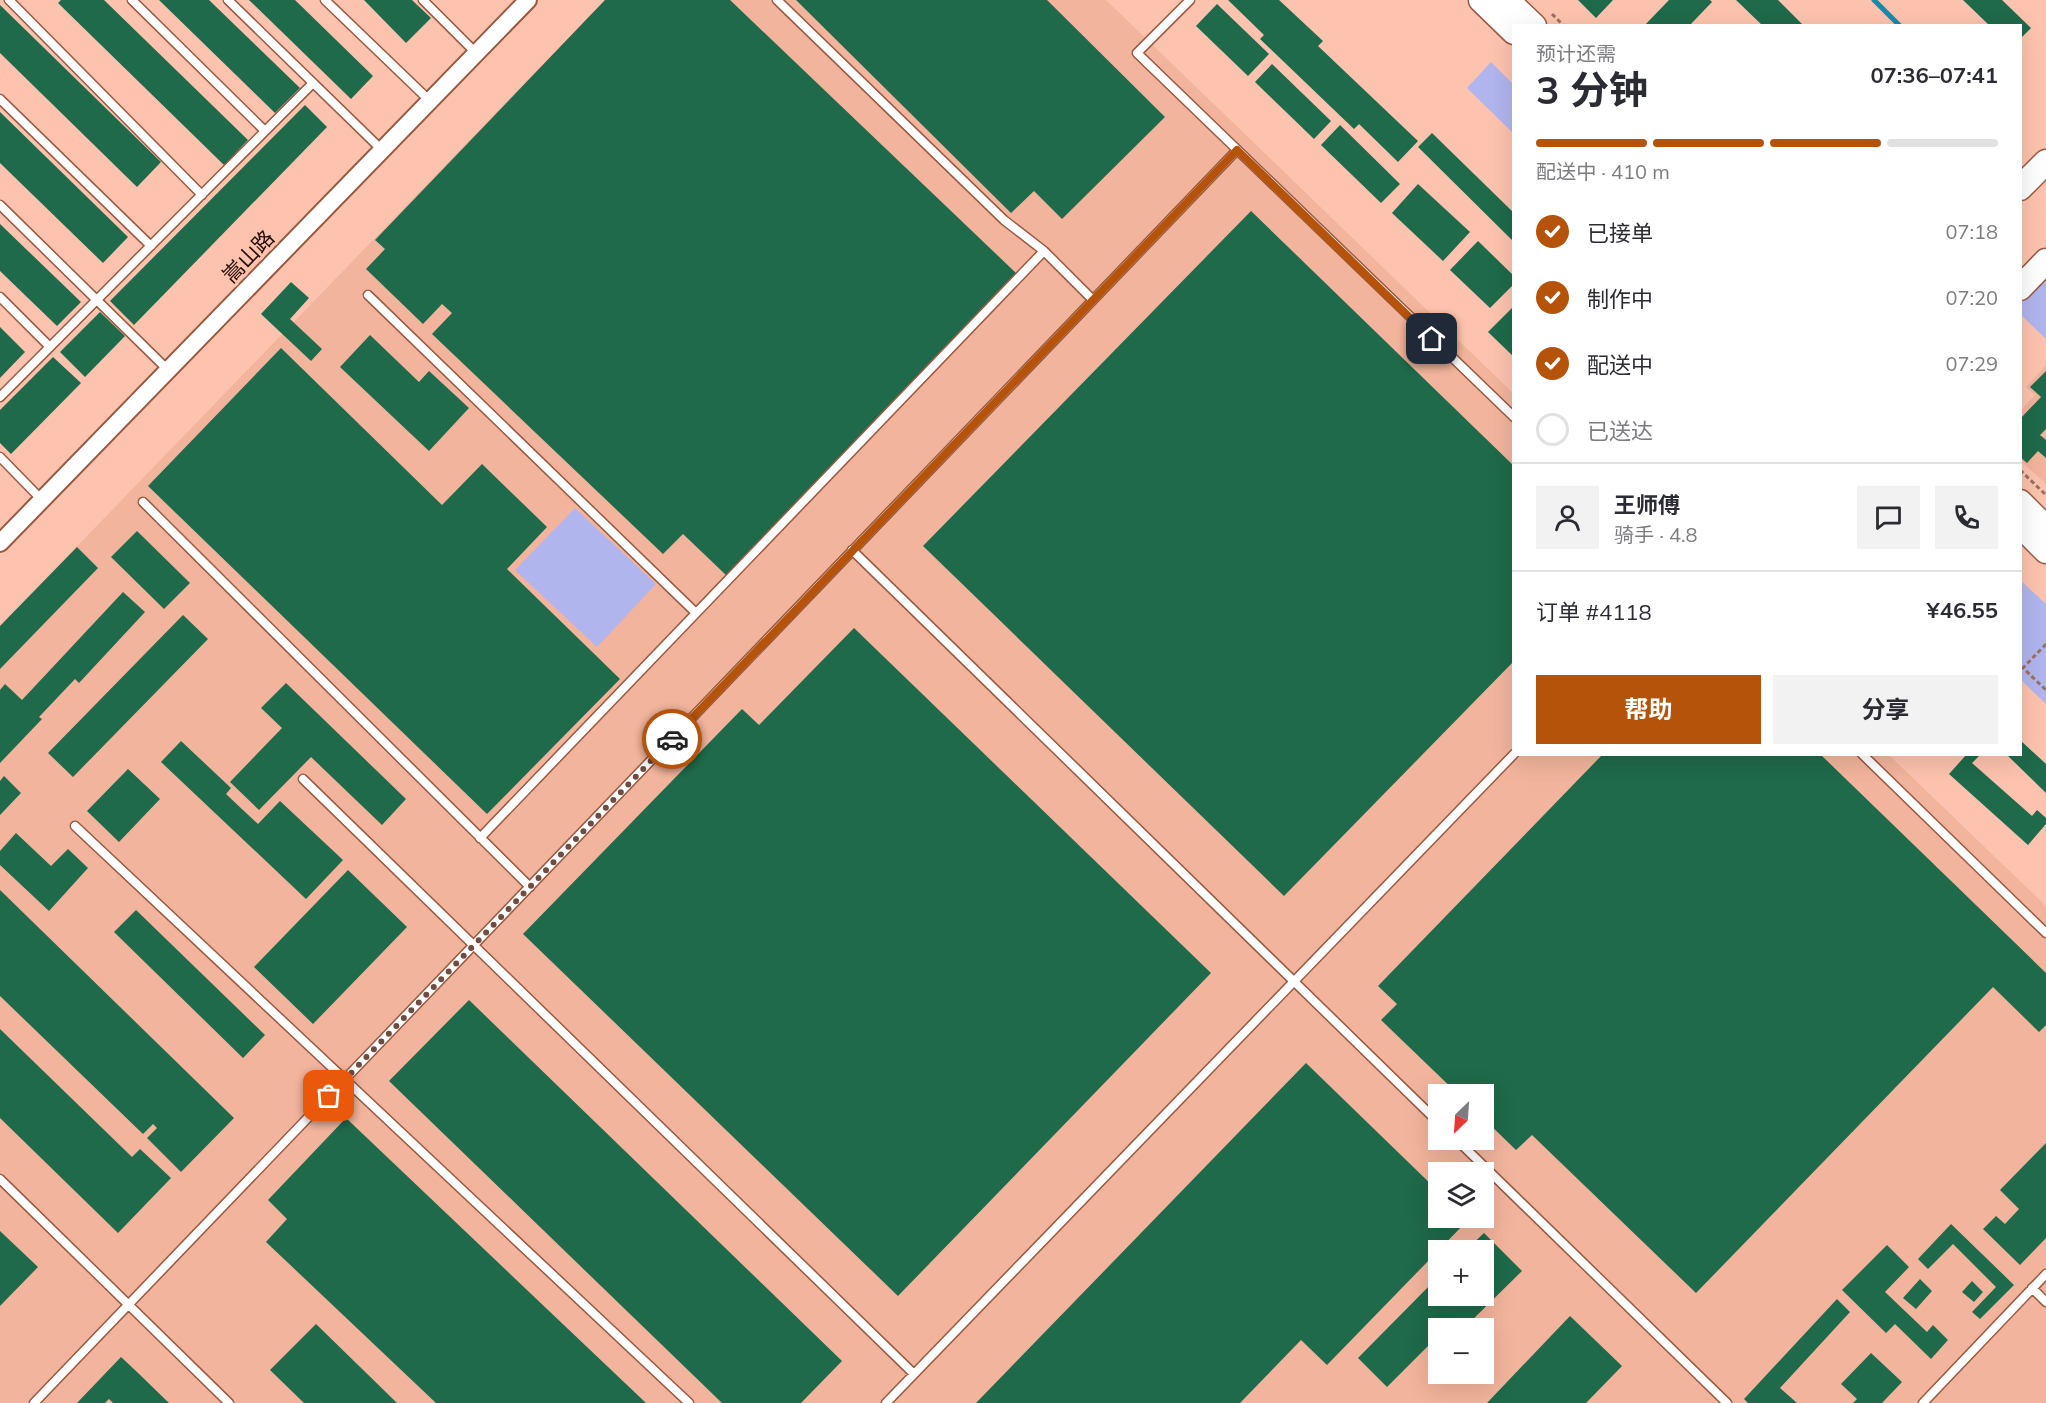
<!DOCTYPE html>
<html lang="zh">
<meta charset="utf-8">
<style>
:root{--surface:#fff;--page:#f2f2f3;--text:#2b2b33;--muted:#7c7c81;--line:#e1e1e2;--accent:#b45309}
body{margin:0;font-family:Mulish,"Noto Sans SC",sans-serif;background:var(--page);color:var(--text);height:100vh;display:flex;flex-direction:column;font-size:22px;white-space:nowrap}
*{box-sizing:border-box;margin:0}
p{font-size:20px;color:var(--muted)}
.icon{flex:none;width:33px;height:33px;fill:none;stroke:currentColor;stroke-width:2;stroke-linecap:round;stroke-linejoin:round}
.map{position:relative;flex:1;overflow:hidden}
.drawer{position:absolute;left:1512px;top:24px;width:510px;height:732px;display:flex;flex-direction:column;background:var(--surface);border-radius:0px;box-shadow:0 6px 24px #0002}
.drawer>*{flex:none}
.needle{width:39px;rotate:205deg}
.tools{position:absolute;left:1428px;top:1084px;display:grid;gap:12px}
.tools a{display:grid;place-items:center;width:66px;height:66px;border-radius:0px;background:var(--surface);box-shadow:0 6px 24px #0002;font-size:30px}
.pin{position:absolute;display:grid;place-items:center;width:51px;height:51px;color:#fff;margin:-26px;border-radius:12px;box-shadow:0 3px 9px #0006}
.courier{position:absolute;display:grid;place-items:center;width:60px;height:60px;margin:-30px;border:4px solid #b45309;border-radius:50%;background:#fff;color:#222;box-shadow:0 2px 8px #0007}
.summary em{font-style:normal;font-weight:700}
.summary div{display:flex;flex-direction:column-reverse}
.summary{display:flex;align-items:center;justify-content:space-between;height:102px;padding:0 24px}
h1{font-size:39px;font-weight:700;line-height:45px}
.bar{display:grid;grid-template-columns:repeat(4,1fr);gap:9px 6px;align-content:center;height:72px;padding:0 24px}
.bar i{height:8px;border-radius:4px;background:var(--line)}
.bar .active{background:var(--accent)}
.bar p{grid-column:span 4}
.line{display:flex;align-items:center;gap:15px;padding:0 24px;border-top:2px solid var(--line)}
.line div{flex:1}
.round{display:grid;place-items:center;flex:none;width:63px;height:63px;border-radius:0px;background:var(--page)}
ol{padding:0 24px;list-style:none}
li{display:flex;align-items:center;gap:18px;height:66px}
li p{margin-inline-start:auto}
li .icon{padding:6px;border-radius:50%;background:var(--accent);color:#fff;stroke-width:4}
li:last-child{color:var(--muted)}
li i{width:33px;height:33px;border:3px solid var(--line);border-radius:50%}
.button{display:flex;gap:12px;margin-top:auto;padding:12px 24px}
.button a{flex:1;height:69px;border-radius:0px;background:var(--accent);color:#fff;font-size:24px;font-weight:700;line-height:69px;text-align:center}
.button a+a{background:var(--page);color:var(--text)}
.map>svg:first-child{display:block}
.built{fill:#f2b49c;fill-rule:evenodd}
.green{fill:#b1b5ee}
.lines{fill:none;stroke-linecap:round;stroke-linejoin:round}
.stream{stroke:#128caa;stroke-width:5}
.building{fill:#1e6a4a}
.lane-casing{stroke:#985941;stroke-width:11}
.street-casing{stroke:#985941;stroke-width:20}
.secondary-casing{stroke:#985941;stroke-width:27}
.path{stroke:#9b7061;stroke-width:3;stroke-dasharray:4.5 3;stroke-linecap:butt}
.lane{stroke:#fff;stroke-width:8}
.street{stroke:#fff;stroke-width:16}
.secondary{stroke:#fff;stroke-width:24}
.done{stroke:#704b3f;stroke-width:6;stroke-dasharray:0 10.8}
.route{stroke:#b45309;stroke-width:8}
.labels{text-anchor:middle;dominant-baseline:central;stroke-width:6;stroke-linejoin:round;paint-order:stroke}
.street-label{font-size:21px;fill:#240b04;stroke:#fdc3ae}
</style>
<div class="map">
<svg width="2046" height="1403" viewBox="0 0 2046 1403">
<rect width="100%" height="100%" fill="#fdc3ae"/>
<path class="built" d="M605,0h501l407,393 1,361 375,1 157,151v497h-2046v-777zM1438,1095h46v45h-46zM1438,1173h46v45h-46zM1438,1251h46v45h-46zM1438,1329h46v45h-46z
M2046,365v119l-25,-23 -1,-50 15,-16 -9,-8z"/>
<path class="green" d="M1491,62l22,22v49l-46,-45z
M2046,280v59l-25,-24 -1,-11z
M575,508l81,76 -59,63 -82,-77z
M2020,580l26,24v100l-25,-24z"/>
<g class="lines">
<path class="stream" d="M1874,0l26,26"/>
</g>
<path class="building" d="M61,0h43l144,140 -24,25 -166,-162z
M159,0h50l91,88 -25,25z
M249,0h46l78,76 -22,23z
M364,0h48l19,18 -25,25z
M605,0h125l286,273 -290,302 -43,-41 -20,20 -231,-220 20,-21 -10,-9 -19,20 -57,-55 19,-20 -10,-9z
M796,0h251l118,117 -103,102 -28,-28 -23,22z
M1228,0h51l44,41 -5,5 100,95 -20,21 -39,-38 -5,5 -94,-90 4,-4z
M1578,0h35l-17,18z
M1669,0h41l2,2 -23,24h-45z
M1736,0h42l26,26h-41z
M1963,0h39l29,28 -11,11v-13h-30z
M1217,4l52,50 -21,22 -52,-50z
M0,5l161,157 -24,25 -137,-134z
M1272,64l59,57 -17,18 -59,-57z
M305,105l22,22 -193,198 -24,-24z
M0,112l128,125 -25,26 -103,-100z
M1340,125l60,59 -19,19 -60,-58z
M1432,133l82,80v29l-96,-95z
M1418,184l52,48 -27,29 -51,-48z
M1251,211l263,255v195l-230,235 -361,-350z
M0,224l81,78 -24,24 -57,-55z
M1478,241l36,35v8l-24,24 -40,-38z
M291,282l18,16 -19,21 32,30 -11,12 -50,-47z
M1514,306v51l-26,-25z
M100,312l25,24 -40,41 -25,-25z
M0,327l25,25 -25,26z
M370,335l49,47 10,-11 40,37 -40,43 -89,-84z
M281,348l161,157 40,-41 65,63 -40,42 113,110 -133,135 -339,-328z
M53,357l28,26 -70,71 -11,-11v-33z
M2046,371v58l-6,6 6,5v18l-8,-7 -11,12 -7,-6v-38l21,-22 -11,-10z
M137,531l53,52 -26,26 -53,-52z
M77,547l21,21 -98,101v-43z
M123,592l22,20 -66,71 -4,-4 -36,38 3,2 -42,44v-73l5,-6 17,16z
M183,615l25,24 -135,138 -25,-24z
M854,628l357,345 -313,323 -375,-362 219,-225 17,16z
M286,683l120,116 -24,26 -71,-68 -52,53 -29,-28 52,-54 -21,-20z
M2020,740l26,24v29l-40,-39h14z
M181,741l50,47 -5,6 32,30 22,-23 63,59 -37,39 -145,-137z
M1603,754h217l226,219v52l-7,7 -46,-45 -297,306 -164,-158 -16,15 -32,-31v-24h-25l-78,-75 16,-16 -19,-18z
M1967,754l12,2 -7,7 60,53 5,-6 9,8v6l-18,21 -79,-71z
M128,769l32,30 -41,43 -32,-31z
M4,776l17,17 -21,22v-34z
M16,833l35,33 17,-17 20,19 -39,43 -49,-46v-14z
M348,870l59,57 -94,97 -59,-57z
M0,890l234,228 -53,54 -34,-34 10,-10 -4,-4 -10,10 -143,-138z
M136,910l129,125 -22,23 -129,-126z
M469,1000l373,361 -41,42h-79l-333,-322z
M0,1029l132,128 8,-8 31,29 -53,55 -118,-115z
M1306,1063l132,128v27h28l2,2 -141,145 -26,-25 -61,63h-264z
M346,1118l300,285h-210l-170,-161 21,-23 -19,-19z
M2046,1143v95l-26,27 -37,-36 13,-13 9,8 14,-15 -19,-19z
M1951,1224l63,61 -34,34 -8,-7 24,-25 -43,-43 -25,25 -10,-10z
M0,1231l38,36 -38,39z
M1484,1233l38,38 -59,58h-25v17l-5,-5 -46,46 -29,-29 80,-81v19h46v-45h-19z
M1887,1245l22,22 -24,25 42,40 6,-7 15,15 -17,19 -36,-35 -9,9 -44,-43z
M1920,1279l12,12 -16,18 -13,-11z
M1972,1281l11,11 -9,10 -12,-10z
M1837,1299l13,13 -70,76 17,15h-49l-4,-4z
M1570,1316l52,50 -36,37h-99z
M316,1324l81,79h-93l-34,-33z
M1871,1353l31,29 -20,21h-29l4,-4 -16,-15z
M121,1357l15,14 33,32h-56l-4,-4 -4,4h-28z"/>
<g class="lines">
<defs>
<path id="lane" d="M9,0l193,195
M132,0l133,131
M228,0l154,150
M325,0l105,101
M423,0l53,53
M777,0l227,220 40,31 49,49
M1190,0l-53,53 377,364
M0,99l151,147
M0,205l168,165
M368,295l328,318
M0,297l50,50
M0,397l313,-314
M0,457l42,43
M143,502l387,385
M852,550l586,572
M1862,754l184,179
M303,779l611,595
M75,826l614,577
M480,838l564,-587
M1457,1140l270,263
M0,1179l229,224
M2032,1288l14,14
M34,1403l1203,-1253
M886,1403l628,-649
M1923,1403l123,-129"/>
<path id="street" d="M0,543l528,-543"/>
<path id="secondary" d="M1481,0l33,32
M1507,0l27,26
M2020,188l26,-26
M2020,288l26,-27
M2020,502l26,26
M2020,525l26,26"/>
</defs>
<use href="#lane" class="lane-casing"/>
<use href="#street" class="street-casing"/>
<use href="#secondary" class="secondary-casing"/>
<path class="path" d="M1552,14l12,12
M2020,470l26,25
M2046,644l-23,24 23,22"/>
<use href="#lane" class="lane"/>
<use href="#street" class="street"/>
<use href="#secondary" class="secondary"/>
</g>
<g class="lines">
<path class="done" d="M329,1096l343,-357"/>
<path class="route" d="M672,739l565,-589 195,189"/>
</g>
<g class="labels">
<g class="street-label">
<text transform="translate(248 256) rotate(-46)">嵩山路</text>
</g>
</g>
</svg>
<div class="tools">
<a><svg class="needle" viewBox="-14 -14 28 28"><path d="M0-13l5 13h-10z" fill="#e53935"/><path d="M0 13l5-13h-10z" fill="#7c7c81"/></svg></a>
<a><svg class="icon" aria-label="layers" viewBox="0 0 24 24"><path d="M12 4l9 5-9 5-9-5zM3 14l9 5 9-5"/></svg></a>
<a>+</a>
<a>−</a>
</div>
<div class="pin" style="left:329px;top:1096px;background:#ea580c"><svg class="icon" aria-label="bag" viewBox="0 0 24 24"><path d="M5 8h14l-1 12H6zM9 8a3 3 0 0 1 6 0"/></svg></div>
<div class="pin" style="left:1432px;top:339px;background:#1f2937"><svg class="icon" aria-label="home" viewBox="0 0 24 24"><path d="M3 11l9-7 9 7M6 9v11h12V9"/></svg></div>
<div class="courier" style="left:672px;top:739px"><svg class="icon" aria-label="car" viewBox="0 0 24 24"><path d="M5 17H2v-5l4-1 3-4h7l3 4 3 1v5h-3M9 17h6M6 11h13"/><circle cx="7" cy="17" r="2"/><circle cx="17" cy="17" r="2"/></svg></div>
<section class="drawer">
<div class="summary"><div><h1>3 分钟</h1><p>预计还需</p></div><em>07:36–07:41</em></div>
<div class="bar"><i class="active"></i><i class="active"></i><i class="active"></i><i></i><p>配送中 · 410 m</p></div>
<ol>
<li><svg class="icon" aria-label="check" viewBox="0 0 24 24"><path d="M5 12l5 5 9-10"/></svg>已接单<p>07:18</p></li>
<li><svg class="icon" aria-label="check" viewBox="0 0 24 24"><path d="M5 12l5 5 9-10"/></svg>制作中<p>07:20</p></li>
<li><svg class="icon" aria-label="check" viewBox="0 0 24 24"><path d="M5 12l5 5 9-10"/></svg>配送中<p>07:29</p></li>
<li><i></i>已送达</li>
</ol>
<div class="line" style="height:108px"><a class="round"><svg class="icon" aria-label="person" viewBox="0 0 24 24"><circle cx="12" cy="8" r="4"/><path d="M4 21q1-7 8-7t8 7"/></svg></a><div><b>王师傅</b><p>骑手 · 4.8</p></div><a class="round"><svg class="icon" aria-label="chat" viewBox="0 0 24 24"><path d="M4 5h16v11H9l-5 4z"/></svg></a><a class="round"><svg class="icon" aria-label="phone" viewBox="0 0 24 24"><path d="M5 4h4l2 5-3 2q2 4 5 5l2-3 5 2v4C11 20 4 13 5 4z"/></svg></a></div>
<div class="line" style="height:78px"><div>订单 #4118</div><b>¥46.55</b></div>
<div class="button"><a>帮助</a><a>分享</a></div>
</section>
</div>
